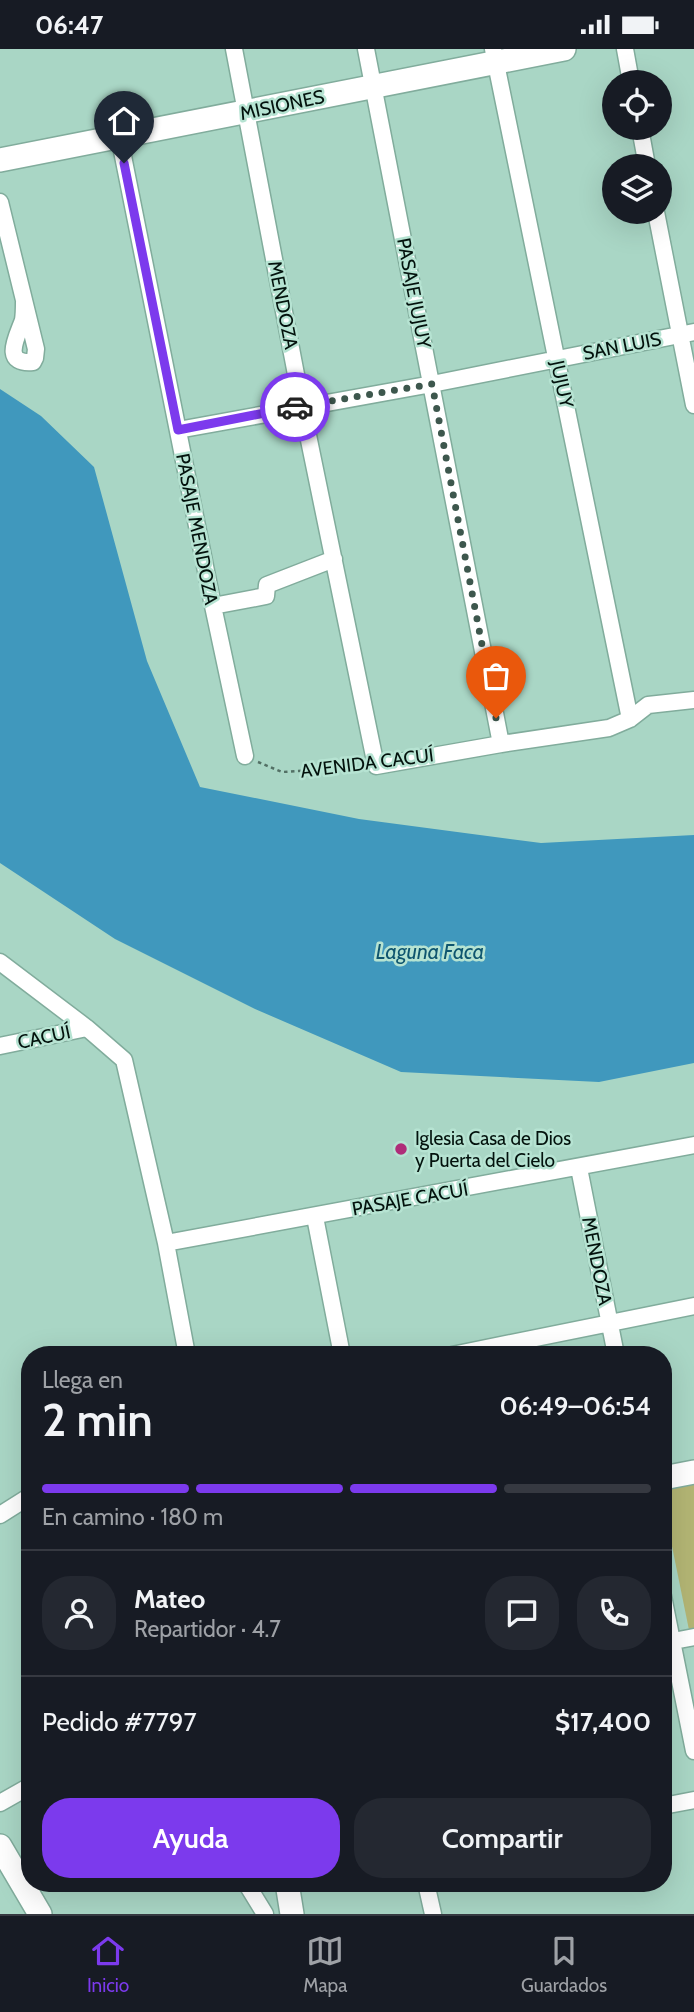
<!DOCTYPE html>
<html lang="es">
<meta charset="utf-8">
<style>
:root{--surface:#171b24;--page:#242831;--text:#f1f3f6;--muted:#9ea1a6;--line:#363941;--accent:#7c3aed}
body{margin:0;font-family:Cabin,sans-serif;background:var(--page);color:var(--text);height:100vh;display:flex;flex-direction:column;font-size:26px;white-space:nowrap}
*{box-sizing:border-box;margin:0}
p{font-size:23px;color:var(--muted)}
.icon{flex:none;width:38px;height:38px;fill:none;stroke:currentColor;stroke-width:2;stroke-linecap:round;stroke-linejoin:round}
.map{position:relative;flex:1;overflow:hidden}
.drawer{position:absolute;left:21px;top:1297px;width:651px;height:546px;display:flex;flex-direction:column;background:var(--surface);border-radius:28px;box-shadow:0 7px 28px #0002}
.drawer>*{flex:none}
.fabs{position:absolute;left:602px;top:21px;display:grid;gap:14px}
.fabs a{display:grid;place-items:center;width:70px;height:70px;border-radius:50%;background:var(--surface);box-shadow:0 7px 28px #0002;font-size:35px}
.pin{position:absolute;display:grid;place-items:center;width:60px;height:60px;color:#fff;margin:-72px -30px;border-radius:50% 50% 50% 0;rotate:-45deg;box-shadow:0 0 7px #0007}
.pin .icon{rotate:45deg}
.courier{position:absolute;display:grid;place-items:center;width:70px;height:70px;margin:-35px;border:5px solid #7c3aed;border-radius:50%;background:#fff;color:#222;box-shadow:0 2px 9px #0007}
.head em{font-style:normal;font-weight:600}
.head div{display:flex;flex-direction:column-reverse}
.head{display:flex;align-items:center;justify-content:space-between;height:119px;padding:0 21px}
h1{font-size:46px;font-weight:600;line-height:52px}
.bar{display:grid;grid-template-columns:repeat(4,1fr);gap:10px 7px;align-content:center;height:84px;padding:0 21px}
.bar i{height:9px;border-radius:5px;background:var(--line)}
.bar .on{background:var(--accent)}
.bar p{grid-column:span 4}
.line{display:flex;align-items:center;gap:18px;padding:0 21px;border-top:2px solid var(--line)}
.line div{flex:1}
.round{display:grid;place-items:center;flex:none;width:74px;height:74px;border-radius:28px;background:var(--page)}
.cta{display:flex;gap:14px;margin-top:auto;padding:14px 21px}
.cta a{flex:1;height:80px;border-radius:28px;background:var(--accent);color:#fff;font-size:28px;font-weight:600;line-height:80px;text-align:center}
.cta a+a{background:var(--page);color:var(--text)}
.status{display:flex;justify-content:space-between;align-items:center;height:49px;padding:0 35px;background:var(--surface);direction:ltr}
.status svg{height:19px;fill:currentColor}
.tab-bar{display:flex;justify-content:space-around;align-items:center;height:98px;border-top:2px solid var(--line);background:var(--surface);font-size:19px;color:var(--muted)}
.tab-bar a{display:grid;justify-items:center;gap:4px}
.tab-bar .on{color:var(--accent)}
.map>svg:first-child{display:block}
.green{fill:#b3b574}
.water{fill:#4098bd}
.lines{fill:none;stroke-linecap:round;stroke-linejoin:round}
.street-casing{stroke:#81ac9c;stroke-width:19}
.secondary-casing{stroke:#81ac9c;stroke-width:26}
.path{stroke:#537065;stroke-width:2.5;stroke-dasharray:3.5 3.5;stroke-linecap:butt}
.street{stroke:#fff;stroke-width:16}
.secondary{stroke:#fff;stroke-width:23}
.done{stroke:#3d574d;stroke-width:7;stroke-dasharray:0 12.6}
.route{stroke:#7c3aed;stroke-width:9}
.poi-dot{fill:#af2d79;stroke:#b6e3d2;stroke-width:2.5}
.labels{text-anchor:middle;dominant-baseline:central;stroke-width:5;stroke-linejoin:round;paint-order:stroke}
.street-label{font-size:19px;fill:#03120d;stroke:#b6e3d2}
.poi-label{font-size:19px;fill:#03120d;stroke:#b6e3d2;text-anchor:start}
.water-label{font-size:21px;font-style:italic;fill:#0e556f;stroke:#b6e3d2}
</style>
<div class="status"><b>06:47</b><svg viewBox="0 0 49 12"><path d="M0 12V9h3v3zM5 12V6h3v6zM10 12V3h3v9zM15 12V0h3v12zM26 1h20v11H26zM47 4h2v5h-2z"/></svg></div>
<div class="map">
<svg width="694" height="1865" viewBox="0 0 694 1865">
<rect width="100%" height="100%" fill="#a9d6c5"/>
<path class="green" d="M694,1434v146l-5,1 -26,-128v-14z"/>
<path class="water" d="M0,340l41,27 53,51 53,194 53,126 159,32 182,24 153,-8v228l-95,19 -198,-10 -146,-63 -140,-70 -115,-76z"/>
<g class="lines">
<defs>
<path id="street" d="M234,0l68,357 74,360 125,-22 108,-16 21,-9 18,-14 46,-5
M366,0l135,695
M493,0l137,670
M625,0l6,33
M640,79l7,38
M119,87l94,470 32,150
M0,153l36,147 -1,9 -2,4c-33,3 -15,-27 -10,-42 1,-6 1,-12 1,-18
M656,163l38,193
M178,381l254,-46 262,-52
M213,557l53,-10 1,-11 67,-26
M0,913l87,66 37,32 42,183 21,112
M0,997l87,-18
M579,1119l37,187
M315,1168l27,138
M166,1194l528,-98
M452,1306l242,-49
M0,1466l30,-19
M663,1547l31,155
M663,1594l31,-6
M0,1754l30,-17
M663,1757l31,-6
M246,1834l19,31
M426,1834l7,31"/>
<path id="secondary" d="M0,111l564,-111
M663,1429l31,-6
M0,1797l40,68
M287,1834l5,31"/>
</defs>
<use href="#street" class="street-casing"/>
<use href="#secondary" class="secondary-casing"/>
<path class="path" d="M258,713l24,10 79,-5
M28,1324l2,3"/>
<use href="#street" class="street"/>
<use href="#secondary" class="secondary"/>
</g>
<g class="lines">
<path class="done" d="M295,358l137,-23 64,334"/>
<path class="route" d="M124,114l54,267 117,-23"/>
</g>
<circle class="poi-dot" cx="401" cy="1100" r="7"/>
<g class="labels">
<g class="street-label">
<text transform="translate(282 56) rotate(-12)">MISIONES</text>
<text transform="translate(414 244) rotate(79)">PASAJE JUJUY</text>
<text transform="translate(283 256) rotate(79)">MENDOZA</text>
<text transform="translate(622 297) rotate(-11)">SAN LUIS</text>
<text transform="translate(562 335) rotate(78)">JUJUY</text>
<text transform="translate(197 480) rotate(79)">PASAJE MENDOZA</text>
<text transform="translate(367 714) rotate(-7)">AVENIDA CACUÍ</text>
<text transform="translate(44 988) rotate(-12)">CACUÍ</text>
<text transform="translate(410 1150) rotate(-10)">PASAJE CACUÍ</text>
<text transform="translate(597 1212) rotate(79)">MENDOZA</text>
</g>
<g class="poi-label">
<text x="415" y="1089">Iglesia Casa de Dios<tspan x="415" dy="22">y Puerta del Cielo</tspan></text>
</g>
<g class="water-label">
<text x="430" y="902">Laguna Faca</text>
</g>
</g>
</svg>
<div class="fabs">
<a><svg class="icon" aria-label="locate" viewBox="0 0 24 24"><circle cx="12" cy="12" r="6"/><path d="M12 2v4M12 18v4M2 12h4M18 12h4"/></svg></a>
<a><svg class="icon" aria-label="layers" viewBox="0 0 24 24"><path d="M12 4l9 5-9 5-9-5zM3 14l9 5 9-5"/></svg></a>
</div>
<div class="pin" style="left:496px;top:669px;background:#ea580c"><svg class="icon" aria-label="bag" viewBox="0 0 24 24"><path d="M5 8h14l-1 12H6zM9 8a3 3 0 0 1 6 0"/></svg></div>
<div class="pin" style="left:124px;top:114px;background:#1f2937"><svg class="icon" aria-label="home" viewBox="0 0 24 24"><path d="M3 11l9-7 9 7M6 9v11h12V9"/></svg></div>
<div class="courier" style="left:295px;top:358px"><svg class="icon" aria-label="car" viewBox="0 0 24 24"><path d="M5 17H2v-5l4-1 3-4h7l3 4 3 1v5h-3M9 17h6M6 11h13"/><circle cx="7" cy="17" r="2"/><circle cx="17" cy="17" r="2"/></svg></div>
<section class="drawer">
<div class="head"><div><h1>2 min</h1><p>Llega en</p></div><em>06:49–06:54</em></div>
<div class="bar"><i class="on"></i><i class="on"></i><i class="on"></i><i></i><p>En camino · 180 m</p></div>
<div class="line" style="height:126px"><a class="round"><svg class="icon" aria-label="person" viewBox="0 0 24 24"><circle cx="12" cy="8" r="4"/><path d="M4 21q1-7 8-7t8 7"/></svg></a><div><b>Mateo</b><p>Repartidor · 4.7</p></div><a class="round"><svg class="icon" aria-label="chat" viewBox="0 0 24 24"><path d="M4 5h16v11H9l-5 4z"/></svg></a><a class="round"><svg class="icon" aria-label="phone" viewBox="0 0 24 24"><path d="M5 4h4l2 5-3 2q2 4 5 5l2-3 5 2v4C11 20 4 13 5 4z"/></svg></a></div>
<div class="line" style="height:91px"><div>Pedido #7797</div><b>$17,400</b></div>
<div class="cta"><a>Ayuda</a><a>Compartir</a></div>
</section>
</div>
<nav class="tab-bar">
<a class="on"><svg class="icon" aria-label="home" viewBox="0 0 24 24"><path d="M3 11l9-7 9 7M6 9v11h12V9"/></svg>Inicio</a>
<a><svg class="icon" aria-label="map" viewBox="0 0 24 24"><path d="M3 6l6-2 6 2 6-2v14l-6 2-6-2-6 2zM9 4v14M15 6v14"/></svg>Mapa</a>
<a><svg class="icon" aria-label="saved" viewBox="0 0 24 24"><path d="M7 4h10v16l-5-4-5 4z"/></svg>Guardados</a>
</nav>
